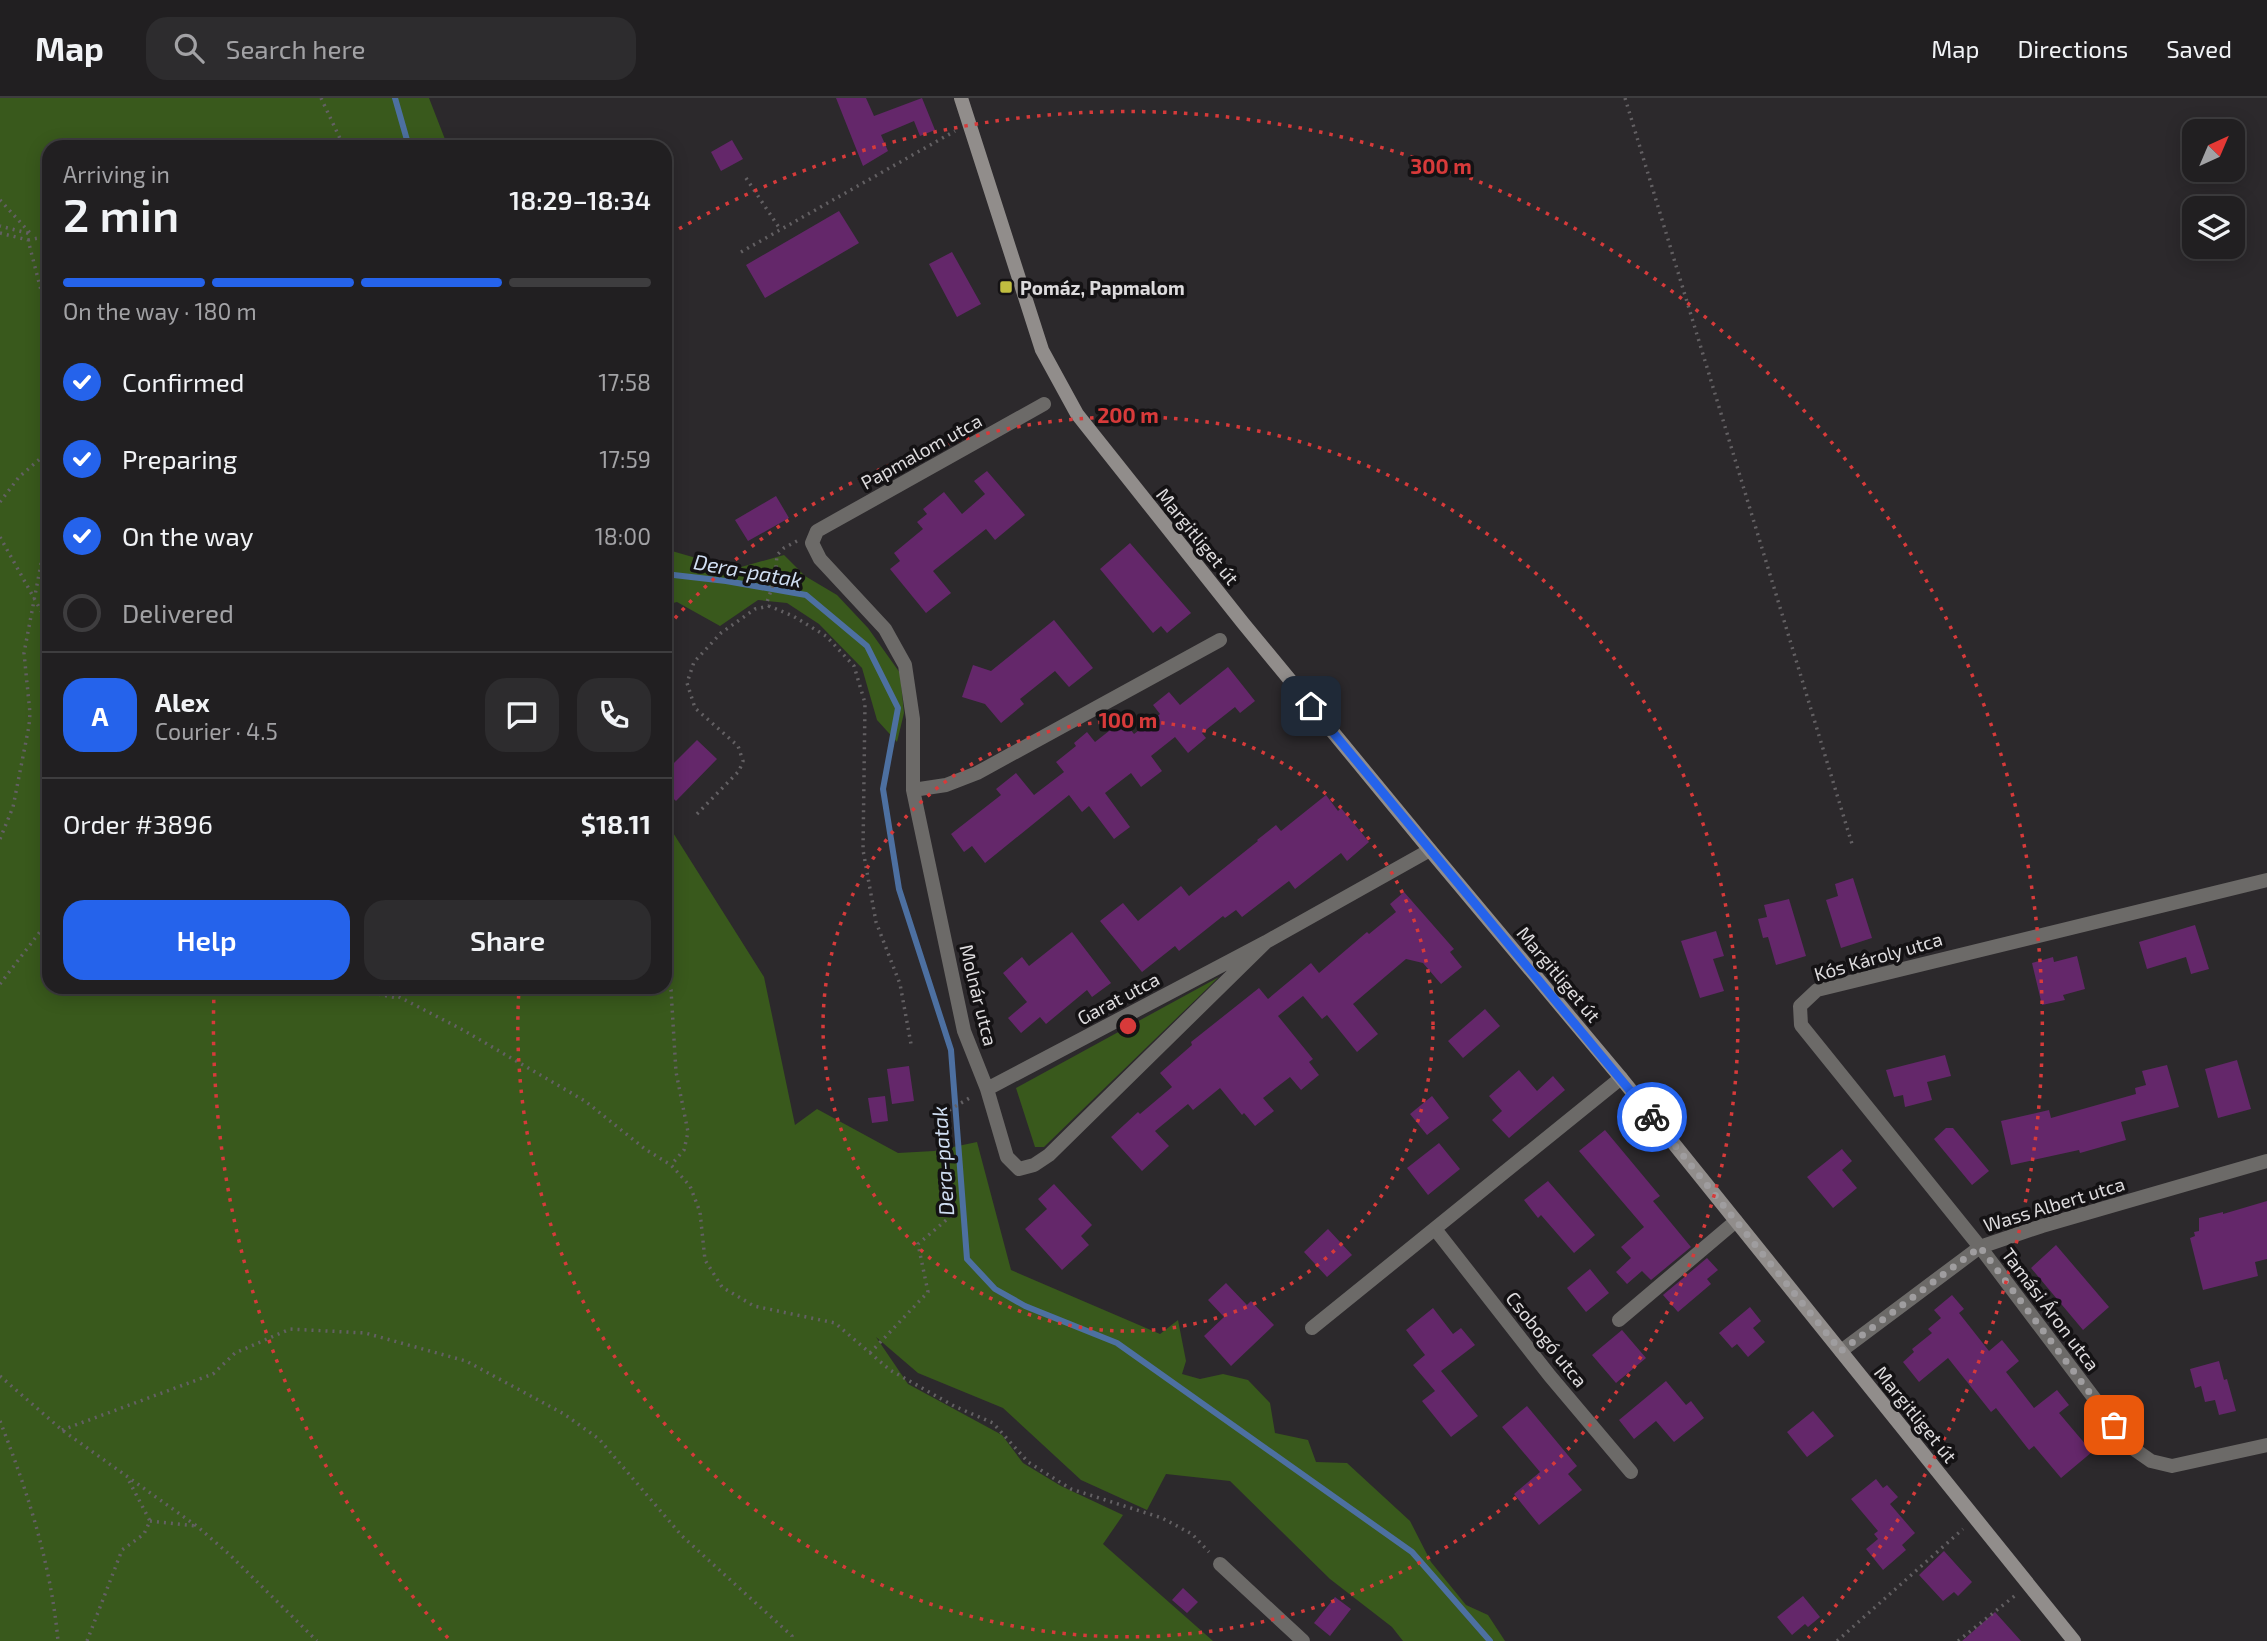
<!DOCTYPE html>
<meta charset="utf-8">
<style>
:root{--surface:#211f21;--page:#2d2c2e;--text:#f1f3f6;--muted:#a2a2a5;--line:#3e3d3f;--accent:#2563eb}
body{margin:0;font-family:"Exo 2",sans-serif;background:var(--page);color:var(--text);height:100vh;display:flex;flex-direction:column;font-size:26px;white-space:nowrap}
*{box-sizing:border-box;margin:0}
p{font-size:23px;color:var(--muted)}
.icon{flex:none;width:38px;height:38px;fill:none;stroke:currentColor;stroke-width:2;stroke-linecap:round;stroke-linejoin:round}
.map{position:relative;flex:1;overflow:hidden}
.side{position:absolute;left:42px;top:42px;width:630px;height:854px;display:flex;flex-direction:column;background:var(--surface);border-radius:21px;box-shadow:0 4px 18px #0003,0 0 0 2px var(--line)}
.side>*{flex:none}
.needle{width:46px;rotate:44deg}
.controls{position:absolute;left:2182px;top:21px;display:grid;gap:14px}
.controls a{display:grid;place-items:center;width:63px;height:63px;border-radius:14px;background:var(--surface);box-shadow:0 4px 18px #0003,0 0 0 2px var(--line);font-size:35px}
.pin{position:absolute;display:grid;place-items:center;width:60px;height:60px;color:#fff;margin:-30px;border-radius:14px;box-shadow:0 4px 10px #0006}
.courier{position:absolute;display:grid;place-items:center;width:70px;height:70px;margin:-35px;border:5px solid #2563eb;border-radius:50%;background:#fff;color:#222;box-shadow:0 2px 9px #0007}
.head em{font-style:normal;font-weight:600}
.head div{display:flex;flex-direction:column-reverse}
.head{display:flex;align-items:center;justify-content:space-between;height:119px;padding:0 21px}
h1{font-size:46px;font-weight:600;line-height:52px}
.bar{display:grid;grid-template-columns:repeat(4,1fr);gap:10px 7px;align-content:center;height:84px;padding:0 21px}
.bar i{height:9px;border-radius:5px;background:var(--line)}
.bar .active{background:var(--accent)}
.bar p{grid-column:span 4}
.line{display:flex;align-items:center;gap:18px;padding:0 21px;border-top:2px solid var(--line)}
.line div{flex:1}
.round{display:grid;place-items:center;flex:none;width:74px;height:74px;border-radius:21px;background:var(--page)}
ol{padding:0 21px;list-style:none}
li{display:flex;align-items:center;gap:21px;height:77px}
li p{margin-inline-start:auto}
li .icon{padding:7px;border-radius:50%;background:var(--accent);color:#fff;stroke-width:4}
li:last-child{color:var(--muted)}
li i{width:38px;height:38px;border:4px solid var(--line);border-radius:50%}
.action{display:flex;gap:14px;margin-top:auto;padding:14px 21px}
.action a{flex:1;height:80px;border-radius:21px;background:var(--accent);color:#fff;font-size:28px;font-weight:600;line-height:80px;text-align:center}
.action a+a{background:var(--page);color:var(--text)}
header{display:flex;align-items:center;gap:42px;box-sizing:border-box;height:98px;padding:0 35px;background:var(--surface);border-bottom:2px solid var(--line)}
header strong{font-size:33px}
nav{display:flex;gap:38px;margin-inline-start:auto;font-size:24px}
.search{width:490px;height:63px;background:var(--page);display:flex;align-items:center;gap:18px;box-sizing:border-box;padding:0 24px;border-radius:21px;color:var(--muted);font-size:26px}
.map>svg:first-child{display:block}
.green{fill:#39591c}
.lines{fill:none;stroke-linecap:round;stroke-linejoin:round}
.stream{stroke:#4d70a1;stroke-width:6}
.building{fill:#64276a}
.path{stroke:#636063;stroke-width:3.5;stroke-dasharray:2 5;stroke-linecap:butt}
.street{stroke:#6c6a68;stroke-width:14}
.secondary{stroke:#918d8b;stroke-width:14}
.done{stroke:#9f9d9f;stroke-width:7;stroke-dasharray:0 12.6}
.route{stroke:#2563eb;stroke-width:9}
.ring{fill:none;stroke:#d73a3a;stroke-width:3.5;stroke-dasharray:3.5 7}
.poi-dot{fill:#c1be40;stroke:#141214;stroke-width:2.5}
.labels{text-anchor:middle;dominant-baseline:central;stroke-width:7;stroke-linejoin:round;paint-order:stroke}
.poi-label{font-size:19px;font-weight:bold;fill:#dddbdd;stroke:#141214;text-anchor:start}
.street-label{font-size:19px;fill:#dddbdd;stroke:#141214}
.water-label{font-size:21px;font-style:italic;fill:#d0def2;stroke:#141214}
.centre{fill:#d73a3a;stroke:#141214;stroke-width:3.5}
.ring-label{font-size:21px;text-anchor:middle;font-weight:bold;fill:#d73a3a;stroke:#141214;stroke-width:7;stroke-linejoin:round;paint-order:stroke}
</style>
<header>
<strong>Map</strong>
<div class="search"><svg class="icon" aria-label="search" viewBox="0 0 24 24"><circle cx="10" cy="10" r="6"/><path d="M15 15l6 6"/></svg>Search here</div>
<nav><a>Map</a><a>Directions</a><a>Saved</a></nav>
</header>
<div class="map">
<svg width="2267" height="1543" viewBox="0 0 2267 1543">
<rect width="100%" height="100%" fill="#2c292c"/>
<path class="green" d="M0,0h429l19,49h-399v840h616v-167l99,157 31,148 22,-16 81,44 36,-2 43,-9 34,128 149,64 18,-14 8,41 -4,13 18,5 23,-5 25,6 22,23 5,30 33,7 8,22 31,1 63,58 21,41 35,43 22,10 17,26h-102l-11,-14 -62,-48 -100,-98 -64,-7 -19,36 -66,-30 -78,-72 -85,-35 -42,-36 32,47 94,51 21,28 38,23 62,29 -20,29 110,97h-1213z
M665,451l69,20 50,-14 21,21 32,19 31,33 32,45 4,40 -7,29 -20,-22 -15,-52 -43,-44 -32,-21 -29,-3 -38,26 -43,-24 -12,3z
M1219,879l-175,170h-9l-19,-59z"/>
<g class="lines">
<path class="stream" d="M395,0l14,49
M665,476l61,7 80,14 61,51 31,62 -15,81 16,100 52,161 16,209 28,30 30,17 92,37 295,209 78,89"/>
</g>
<path class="building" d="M836,0h30l8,18 48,-18 13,32 -15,6 -6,-15 -33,14 7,16 -25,15z
M732,42l11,19 -22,12 -10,-19z
M839,113l20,32 -94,55 -19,-33z
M952,154l29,52 -24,13 -28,-53z
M987,373l38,44 -30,25 -9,-11 -53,42 18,22 -25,20 -36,-44 10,-8 -6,-8 29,-24 -6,-7 10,-8 -4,-5 21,-17 18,22 23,-20 -11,-13z
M776,398l13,22 -41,23 -13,-21z
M1130,445l61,70 -24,20 -6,-7 -8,7 -53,-64z
M1054,522l39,48 -24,19 -14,-16 -35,28 4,5 -23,19 -16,-19 -23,-7 11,-32 18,6z
M1228,569l27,34 -15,12 -5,-6 -33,26 4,5 -18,15 -13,-16 -24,19 11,15 -21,16 -10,-14 -26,20 25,34 -16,12 -25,-33 -7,6 -13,-17 -84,68 -13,-17 -8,6 -13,-18 50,-39 -5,-6 20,-16 18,22 30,-23 -8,-10 20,-16 -2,-3 13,-11 8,10 28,-22 11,14 26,-20 -7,-9 16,-13 11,13z
M697,642l20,19 -41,42 -11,-10v-19z
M1326,697l12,16 3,-3 28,34 -22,19 -6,-8 -46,36 -6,-8 -47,36 -6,-7 -11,8 -2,-2 -44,35 -4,-5 -33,26 -42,-51 23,-18 15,18 43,-35 8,10 69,-55 -1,-1 19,-15 5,6z
M1853,780l19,60 -31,10 -15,-48 12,-4 -3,-12z
M1404,794l50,57 -4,3 12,15 -21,17 -18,-21 -17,-4 -53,45 25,30 -21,18 -30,-37 -5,4 -19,-23 -25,20 35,43 -4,3 10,13 -18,15 -11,-13 -27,21 11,13 -19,15 -11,-13 -2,2 -22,-27 -27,22 -5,-6 -33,27 14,15 -27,25 -31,-34 27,-25 2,2 32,-27 -12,-14 32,-28 -1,-3 68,-54 9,11 43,-36 8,10 48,-41 2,2 27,-22 -6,-8z
M1789,801l17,57 -30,9 -8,-28 -5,1 -5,-19 9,-2 -3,-12z
M2195,827l14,44 -18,5 -5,-17 -39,12 -8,-27z
M1716,833l8,25 -11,3 11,32 -24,7 -19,-57z
M1072,834l39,51 -19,14 -5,-7 -41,34 -6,-7 -19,16 -13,-15 19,-16 -24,-29 19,-16 7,9z
M2077,858l8,33 -22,6 2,5 -23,5 -10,-42 21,-6 1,5z
M1485,911l15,17 -37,32 -15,-17z
M1945,957l6,21 -24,6 5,18 -27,7 -2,-12 -9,2 -8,-27z
M2237,962l14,49 -33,9 -13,-49z
M2167,967l12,42 -58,15 5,18 -46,13 -1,-3 -68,15 -10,-44 48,-11 2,8 85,-24 -1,-6 11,-3 -4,-14z
M909,968l5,35 -22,3 -5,-35z
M1519,972l18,21 16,-15 12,14 -56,48 -17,-18 10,-9 -13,-15z
M885,998l3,25 -16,2 -4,-25z
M1432,998l17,22 -22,17 -17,-21z
M1946,1030h7l36,43 -17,14 -38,-46z
M1605,1032l55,66 -7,5 38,46 -40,33 -9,-9 -15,13 -11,-12 15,-14 -10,-11 23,-20 -65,-76z
M1439,1045l21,26 -32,26 -21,-27z
M1842,1051l10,12 -10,9 15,18 -24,20 -26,-31z
M1548,1083l47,54 -21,18 -33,-38 -3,3 -14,-18z
M1054,1086l38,41 -11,11 8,9 -27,25 -37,-41 22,-20 -9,-10z
M2267,1103v58l-12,3 3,14 -55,14 -13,-52 5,-2 -1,-4 5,-1v-13l24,-6v2z
M1328,1131l24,26 -25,22 -23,-25z
M2056,1147l53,62 -26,23 -52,-62z
M1707,1160l11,12 -11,9 4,5 -33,28 -15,-17z
M1590,1171l19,24 -23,19 -19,-24z
M1226,1185l21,22 4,-4 23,24 -43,41 -27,-30 20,-19 -16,-17z
M1952,1197l12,14 -5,4 30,38 13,-11 17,21 -13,11 28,36 23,-18 12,15 -10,8 33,39 -31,26 -27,-32 -5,4 -33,-42 -5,4 -43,-54 -29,24 -16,-20 11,-10 -2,-3 20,-16 -4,-4 13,-11 -7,-8z
M1750,1209l11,14 -8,7 12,14 -17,15 -11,-13 -5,4 -13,-15z
M1433,1210l20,26 8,-6 14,17 -34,26 37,45 -27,21 -29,-36 13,-10 -22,-26 12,-10 -19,-25z
M1622,1232l24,28 -30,25 -24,-28z
M2219,1263l5,19 3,-1 9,32 -17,4 -4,-15 -10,2 -4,-16 -6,2 -5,-19z
M1666,1283l20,24 5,-4 13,17 -30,24 -18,-21 -22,18 -15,-19z
M1527,1308l50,60 -9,8 14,16 -43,35 -25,-31 26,-22 -38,-45z
M1813,1313l21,25 -27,21 -20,-25z
M1876,1381l7,9 4,-3 11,12 -8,7 25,29 -13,12 4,5 -23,20 -17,-21 12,-10 -4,-5 4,-3 -27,-32z
M1944,1453l28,31 -14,14 -4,-4 -11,9 -24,-26z
M1183,1490l15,14 -11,11 -15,-13z
M1803,1498l17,21 -12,10 -3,-3 -13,11 -15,-18z
M1335,1499l16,12 -21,27 -16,-13z
M1995,1514l26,29h-59z"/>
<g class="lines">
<path class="path" d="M321,0l23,49
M1625,0l227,746
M746,80l34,51
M0,102l31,34 -31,-8
M0,135l28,7 21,81
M28,142l21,-4
M741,154l214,-121
M42,189l7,-35
M0,404l19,-25 30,-26
M0,439l49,88
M797,443l-13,7 -7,7 -2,24 -8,23 2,4 24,10 33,20 28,30 11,37 -2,147 13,72 24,62 11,60
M697,716l42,-43 4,-10 -5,-15 -43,-38 -8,-25 7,-21 27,-29 34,-24 14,-3
M0,741l13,-32 16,-81 1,-13 -6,-60 25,-131
M665,879l6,13 5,82 12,60 -4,18 -13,15
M0,886l49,-64
M344,889l53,11
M380,889l83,43 122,71 60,48 26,16 19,21 10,26 5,48 17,27 32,19 81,17 55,47 64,36 39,17 35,39 43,27 91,29 30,16 17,18
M870,1255l58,-61 -10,-48 33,-28 -9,-102 31,-18
M0,1278l62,54 136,97 32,28 87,86
M0,1323c28,72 51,143 58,220
M62,1332l151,-56 22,-21 55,-24 75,4 101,28 98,53 35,25 83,97 110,100v5
M150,1423l47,5
M87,1543l35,-91 22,-16 6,-13 -22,-42
M1837,1543l126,-112
M1958,1543l59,-47"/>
<path class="street" d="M1044,306l-227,127 -5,12 8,16 65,70 20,36 8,54v71l51,241 23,58 20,68 12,12 15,-4 15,-10 217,-213
M913,692l33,-5 31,-12 243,-133
M2267,782l-450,110 -17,16 1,19 179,222 151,200 20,14 21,5 95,-21
M987,991l279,-147 164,-92
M1435,1131l115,147 81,96
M1619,1222l117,-99
M1312,1230l309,-250
M1841,1253l139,-104 62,-21 225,-65
M1220,1466l83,77"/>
<path class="secondary" d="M961,0l81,252 35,64 166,209 187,227 191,228 453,563"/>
</g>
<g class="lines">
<path class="done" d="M1652,1019l189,234 139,-104 134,178"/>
<path class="route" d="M1311,608l341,411"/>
</g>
<g class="ring">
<circle cx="1128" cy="928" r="305"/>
<path d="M668 528A610 610 0 1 1 519 891"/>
<path d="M448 1540A915 915 0 0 1 214 896M670 136A915 915 0 0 1 1808 1540"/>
</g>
<rect class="poi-dot" x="999" y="182" width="14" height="14" rx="3.5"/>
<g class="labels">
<g class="poi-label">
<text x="1020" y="189">Pomáz, Papmalom</text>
</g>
<g class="street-label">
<text transform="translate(921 353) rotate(-29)">Papmalom utca</text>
<text transform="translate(1198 438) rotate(51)">Margitliget út</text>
<text transform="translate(1878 858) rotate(-16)">Kós Károly utca</text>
<text transform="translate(1559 876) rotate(50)">Margitliget út</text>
<text transform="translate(979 897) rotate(76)">Molnár utca</text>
<text transform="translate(1118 900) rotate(-28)">Garat utca</text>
<text transform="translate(2054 1106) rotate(-17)">Wass Albert utca</text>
<text transform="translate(2051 1211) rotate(53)">Tamási Áron utca</text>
<text transform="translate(1547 1241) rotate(51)">Csobogó utca</text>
<text transform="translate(1916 1316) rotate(51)">Margitliget út</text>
</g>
<g class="water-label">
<text transform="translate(748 472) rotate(10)">Dera-patak</text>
<text transform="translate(942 1063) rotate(-94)">Dera-patak</text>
</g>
</g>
<circle cx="1128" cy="928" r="10" class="centre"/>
<g class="ring-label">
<text x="1441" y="76">300 m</text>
<text x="1128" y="325">200 m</text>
<text x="1128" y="630">100 m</text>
</g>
</svg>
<div class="controls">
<a><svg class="needle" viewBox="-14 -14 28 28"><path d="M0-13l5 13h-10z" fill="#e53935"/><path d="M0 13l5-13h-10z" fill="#a2a2a5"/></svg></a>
<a><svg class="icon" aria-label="layers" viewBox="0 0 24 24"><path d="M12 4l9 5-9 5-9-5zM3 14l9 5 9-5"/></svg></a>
</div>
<div class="pin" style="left:2114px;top:1327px;background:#ea580c"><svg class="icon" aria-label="bag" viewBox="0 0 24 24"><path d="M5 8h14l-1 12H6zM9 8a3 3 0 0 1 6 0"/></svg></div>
<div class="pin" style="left:1311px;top:608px;background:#1f2937"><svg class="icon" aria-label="home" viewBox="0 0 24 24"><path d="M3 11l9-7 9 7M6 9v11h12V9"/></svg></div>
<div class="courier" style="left:1652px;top:1019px"><svg class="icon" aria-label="bike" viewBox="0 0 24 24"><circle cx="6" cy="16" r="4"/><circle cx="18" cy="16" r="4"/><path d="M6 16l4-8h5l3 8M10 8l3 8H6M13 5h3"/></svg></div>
<section class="side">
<div class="head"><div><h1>2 min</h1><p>Arriving in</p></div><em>18:29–18:34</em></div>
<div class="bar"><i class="active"></i><i class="active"></i><i class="active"></i><i></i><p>On the way · 180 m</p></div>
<ol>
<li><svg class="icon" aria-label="check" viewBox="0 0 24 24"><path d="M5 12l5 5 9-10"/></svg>Confirmed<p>17:58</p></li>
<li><svg class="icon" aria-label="check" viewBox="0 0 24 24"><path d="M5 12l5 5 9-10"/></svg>Preparing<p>17:59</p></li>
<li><svg class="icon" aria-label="check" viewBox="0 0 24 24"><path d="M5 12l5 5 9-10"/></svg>On the way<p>18:00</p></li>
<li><i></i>Delivered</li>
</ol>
<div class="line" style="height:126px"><b class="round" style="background:var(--accent);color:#fff">A</b><div><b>Alex</b><p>Courier · 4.5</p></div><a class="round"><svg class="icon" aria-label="chat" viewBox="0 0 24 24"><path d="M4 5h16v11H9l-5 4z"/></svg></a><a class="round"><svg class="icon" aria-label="phone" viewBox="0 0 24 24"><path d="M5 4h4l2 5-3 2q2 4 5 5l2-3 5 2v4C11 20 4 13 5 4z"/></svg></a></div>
<div class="line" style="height:91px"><div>Order #3896</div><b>$18.11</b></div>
<div class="action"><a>Help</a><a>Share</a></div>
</section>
</div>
